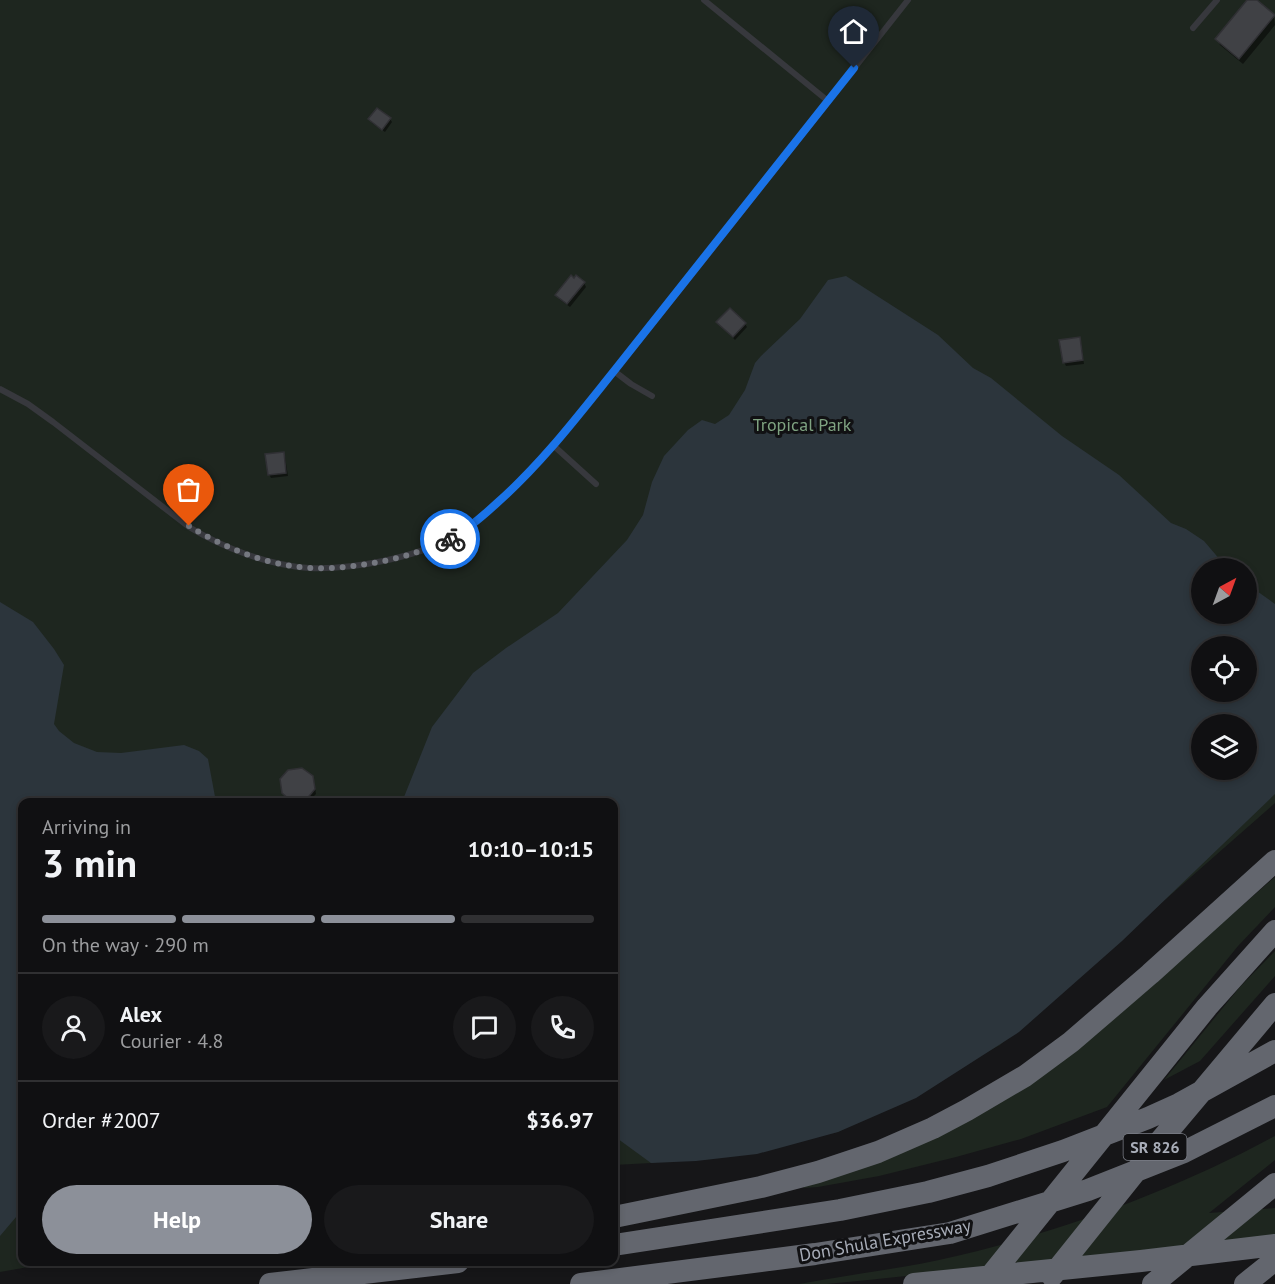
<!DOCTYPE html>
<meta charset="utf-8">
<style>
:root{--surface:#101012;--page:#19191b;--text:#f1f3f6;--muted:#9c9d9f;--line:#303032;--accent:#8c9099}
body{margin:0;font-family:"PT Sans",sans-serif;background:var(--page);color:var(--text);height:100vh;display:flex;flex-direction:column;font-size:22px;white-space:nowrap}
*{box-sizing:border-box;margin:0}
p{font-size:20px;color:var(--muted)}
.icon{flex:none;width:33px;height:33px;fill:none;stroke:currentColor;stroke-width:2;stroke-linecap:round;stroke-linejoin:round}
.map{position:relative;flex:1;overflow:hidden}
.details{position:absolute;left:18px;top:798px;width:600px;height:468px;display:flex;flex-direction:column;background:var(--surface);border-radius:12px;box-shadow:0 3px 9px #0003,0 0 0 2px var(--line)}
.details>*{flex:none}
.needle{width:39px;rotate:41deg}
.tools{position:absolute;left:1191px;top:558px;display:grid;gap:12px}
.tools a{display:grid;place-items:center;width:66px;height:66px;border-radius:50%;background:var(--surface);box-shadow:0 3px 9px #0003,0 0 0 2px var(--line);font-size:30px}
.pin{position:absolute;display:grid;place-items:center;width:51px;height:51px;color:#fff;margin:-62px -26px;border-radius:50% 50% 50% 0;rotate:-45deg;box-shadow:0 0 6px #0007}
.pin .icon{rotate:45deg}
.courier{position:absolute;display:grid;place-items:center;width:60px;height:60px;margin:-30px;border:4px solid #1a73e8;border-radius:50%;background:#fff;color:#222;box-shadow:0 2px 8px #0007}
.summary em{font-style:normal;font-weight:600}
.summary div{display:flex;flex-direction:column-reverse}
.summary{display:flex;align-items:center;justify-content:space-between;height:102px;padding:0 24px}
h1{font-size:39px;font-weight:600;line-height:45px}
.bar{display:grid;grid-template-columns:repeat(4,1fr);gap:9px 6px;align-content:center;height:72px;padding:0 24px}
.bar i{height:8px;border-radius:4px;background:var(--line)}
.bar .active{background:var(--accent)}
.bar p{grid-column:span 4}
.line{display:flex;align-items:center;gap:15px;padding:0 24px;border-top:2px solid var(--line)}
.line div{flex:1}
.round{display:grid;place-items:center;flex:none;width:63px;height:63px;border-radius:32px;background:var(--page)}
.primary-button{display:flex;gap:12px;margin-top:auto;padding:12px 24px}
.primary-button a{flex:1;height:69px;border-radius:36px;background:var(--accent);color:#fff;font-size:24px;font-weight:600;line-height:69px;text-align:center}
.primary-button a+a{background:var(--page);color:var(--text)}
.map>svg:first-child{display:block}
.green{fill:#1e261f;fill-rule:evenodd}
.water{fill:#2c353c;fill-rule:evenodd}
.shadow{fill:#0007}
.building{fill:#404145;stroke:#303034;stroke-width:1.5}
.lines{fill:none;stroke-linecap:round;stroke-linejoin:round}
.service{stroke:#37383d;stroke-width:6}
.motorway{stroke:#63666e;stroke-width:22}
.done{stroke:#757880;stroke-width:6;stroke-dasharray:0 10.8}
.route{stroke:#1a73e8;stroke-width:8}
.labels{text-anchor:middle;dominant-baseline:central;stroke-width:6;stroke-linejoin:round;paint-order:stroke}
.shield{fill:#111113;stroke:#7b7e86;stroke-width:1.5}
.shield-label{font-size:16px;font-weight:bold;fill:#a8adb8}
.park-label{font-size:18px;fill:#7fa381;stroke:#111113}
.street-label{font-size:18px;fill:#a8adb8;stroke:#111113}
</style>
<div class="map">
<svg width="1275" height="1284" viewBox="0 0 1275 1284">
<rect width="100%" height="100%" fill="#161618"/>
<path class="green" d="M0,0h1275v803l-275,242 -162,87 -187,31 -37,2v-363h-592v460h35l-57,10zM1202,568h44v46h-44zM1202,646h44v46h-44zM1202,724h44v46h-44z
M1275,877v30l-37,39 -131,161 -86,32 -65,18 -77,19 -61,11 -14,1 -1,-5 288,-146z
M1275,951v25l-75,85 -36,19 75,-92z
M1275,1136v24l-66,53 66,-5v29l-407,43 -41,4h-28c47,-9 93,-14 140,-24 116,-26 231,-67 336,-124z"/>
<path class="water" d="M846,276l92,59 35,33 18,10 71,58 57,39 52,48 15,6 18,12 23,27h-25v46h44l1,-30 28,20v190l-153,147 -103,91 -103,66 -78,34 -81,22 -61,7 -45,2 -37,-27v-334h-212l30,-75 41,-54 33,-25 52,-35 69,-73 16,-25 9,-33 12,-26 24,-26 14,-10 13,4 14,-9 16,-25 10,-27 6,-7 39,-37 28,-39zM1202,646h44v46h-44zM1202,724h44v46h-44z
M0,602l33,20 21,27 10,16 -10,59 5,7 15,12 23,9 24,1 63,-8 15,6 9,8 8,43h-194v408l-22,26z"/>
<path class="shadow" d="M1249,0h6l19,16 1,9 -32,39 -23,-19 -3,-6z
M370,119h20l2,3 -7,10 -13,-9z
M584,283l2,4 -16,20 -11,-8 -2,-4z
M718,322l27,2 2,3 -12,13z
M1079,339l2,3 3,22 -18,2 -2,-4z
M283,453l2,4 3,19 -17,2 -2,-4z
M312,777l2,4 2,13 -8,8h-16l-6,-5 -2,-4z"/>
<path class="building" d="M1247,0h10l18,15 -36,44 -24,-20z
M377,108l14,10 -9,12 -14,-11z
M571,275l3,3 2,-3 9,7 -18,22 -12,-9z
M730,308l16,15 -13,14 -17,-15z
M1080,337l3,23 -20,3 -4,-23z
M284,452l2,21 -18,2 -3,-21z
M302,768l11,8 2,13 -10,12h-14l-9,-8 -2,-14 8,-9z"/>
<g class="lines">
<path class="service" d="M704,0l124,101
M1193,28l24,-28
M614,371l17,13 21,12
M0,389l28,15 25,18 136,105c35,21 78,38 120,41 25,1 50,-2 74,-7 24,-5 48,-12 70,-24 17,-9 32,-23 47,-36 44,-40 79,-87 117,-133 98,-121 194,-245 291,-368
M554,446l42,38"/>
<path class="motorway" d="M614,1217l147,-30 57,-15 60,-20 55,-24 34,-18 58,-34 46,-34 79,-68 125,-113
M614,1245l226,-35 88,-18 60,-16 75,-25 85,-33 31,-14 96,-53
M1052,1276l108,-135 115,-137
M270,1284l188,-22
M581,1284l234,-30 135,-21 138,-43 96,-38 91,-46
M914,1284l227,-23 134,-16
M984,1284l223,-277 68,-76
M1153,1284l122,-100
M1245,1284l30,-24"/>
</g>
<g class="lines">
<path class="done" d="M189,526c36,22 79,40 122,42 24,1 49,-2 73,-7 23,-5 45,-12 66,-22"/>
<path class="route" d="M450,539c17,-9 33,-23 47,-36 45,-40 80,-86 117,-132 81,-101 161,-202 240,-303"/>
</g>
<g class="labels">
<rect class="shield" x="1123.5" y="1134" width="63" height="26" rx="4.5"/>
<g class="shield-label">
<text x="1155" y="1147">SR 826</text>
</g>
<g class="park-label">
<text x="802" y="424">Tropical Park</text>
</g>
<g class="street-label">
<text transform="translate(885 1240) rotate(-10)">Don Shula Expressway</text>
</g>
</g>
</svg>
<div class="tools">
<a><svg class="needle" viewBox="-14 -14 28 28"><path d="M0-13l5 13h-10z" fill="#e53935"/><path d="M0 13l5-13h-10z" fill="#9c9d9f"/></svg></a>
<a><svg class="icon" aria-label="locate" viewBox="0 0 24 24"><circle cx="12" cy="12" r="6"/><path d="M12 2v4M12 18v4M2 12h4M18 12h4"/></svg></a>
<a><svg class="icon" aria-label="layers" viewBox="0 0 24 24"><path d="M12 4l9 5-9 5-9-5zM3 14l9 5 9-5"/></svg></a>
</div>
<div class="pin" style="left:189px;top:526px;background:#ea580c"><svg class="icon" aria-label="bag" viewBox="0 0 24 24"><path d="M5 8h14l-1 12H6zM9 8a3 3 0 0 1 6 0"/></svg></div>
<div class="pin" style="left:854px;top:68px;background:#1f2937"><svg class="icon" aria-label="home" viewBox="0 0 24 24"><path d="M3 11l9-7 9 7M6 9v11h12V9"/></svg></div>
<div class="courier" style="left:450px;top:539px"><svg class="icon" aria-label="bike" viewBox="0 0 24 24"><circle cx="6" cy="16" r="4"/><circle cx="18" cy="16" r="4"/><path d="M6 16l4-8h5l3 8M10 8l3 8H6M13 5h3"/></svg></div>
<section class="details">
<div class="summary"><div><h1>3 min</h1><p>Arriving in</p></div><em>10:10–10:15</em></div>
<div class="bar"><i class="active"></i><i class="active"></i><i class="active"></i><i></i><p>On the way · 290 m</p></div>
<div class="line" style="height:108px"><a class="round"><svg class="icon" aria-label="person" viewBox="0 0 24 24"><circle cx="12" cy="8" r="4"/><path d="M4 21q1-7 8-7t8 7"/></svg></a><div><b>Alex</b><p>Courier · 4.8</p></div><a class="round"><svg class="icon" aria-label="chat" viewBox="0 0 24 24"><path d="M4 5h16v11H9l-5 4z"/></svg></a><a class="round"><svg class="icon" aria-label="phone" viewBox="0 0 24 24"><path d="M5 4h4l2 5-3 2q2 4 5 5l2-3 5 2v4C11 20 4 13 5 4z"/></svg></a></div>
<div class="line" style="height:78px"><div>Order #2007</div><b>$36.97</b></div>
<div class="primary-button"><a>Help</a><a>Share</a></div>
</section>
</div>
